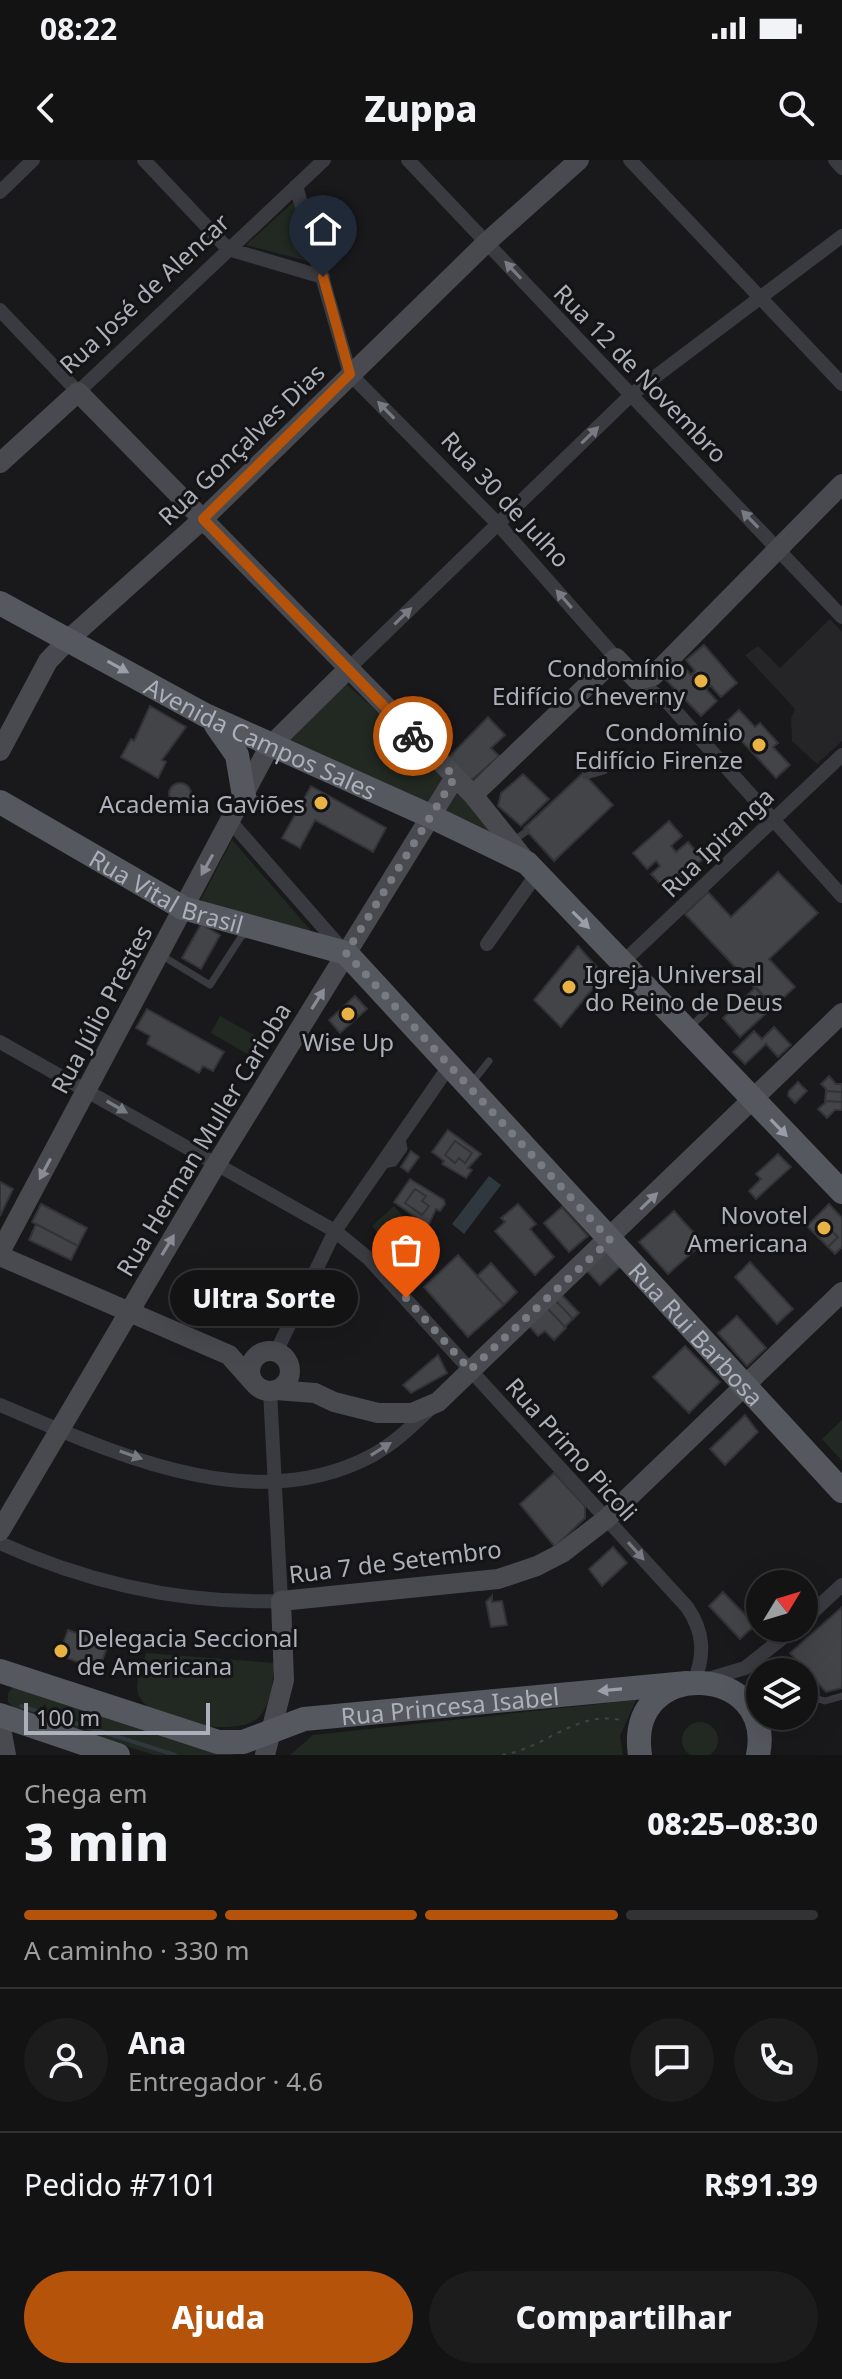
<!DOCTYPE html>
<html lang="pt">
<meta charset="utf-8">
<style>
:root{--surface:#131314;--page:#1c1c1d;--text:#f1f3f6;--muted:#9d9ea0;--line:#323234;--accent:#b45309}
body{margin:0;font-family:"Noto Sans",sans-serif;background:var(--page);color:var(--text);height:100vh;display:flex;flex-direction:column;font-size:30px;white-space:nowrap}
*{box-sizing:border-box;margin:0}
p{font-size:26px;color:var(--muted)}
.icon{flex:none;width:44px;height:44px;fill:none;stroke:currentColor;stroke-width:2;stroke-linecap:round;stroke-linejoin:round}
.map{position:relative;height:1595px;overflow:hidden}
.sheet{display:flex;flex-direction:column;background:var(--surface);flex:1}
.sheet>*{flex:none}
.needle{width:52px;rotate:52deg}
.fabs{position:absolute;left:746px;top:1410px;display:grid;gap:16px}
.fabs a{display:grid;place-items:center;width:72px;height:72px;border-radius:50%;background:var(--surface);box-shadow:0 8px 32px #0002,0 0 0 2px var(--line);font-size:40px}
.scale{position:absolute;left:24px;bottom:20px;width:186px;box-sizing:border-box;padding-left:8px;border:4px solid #acb0ba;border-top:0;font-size:22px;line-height:28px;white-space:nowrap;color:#acb0ba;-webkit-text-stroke:6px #141416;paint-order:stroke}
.pin{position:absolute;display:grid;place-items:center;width:68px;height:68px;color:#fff;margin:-82px -34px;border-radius:50% 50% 50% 0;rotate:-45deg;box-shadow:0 0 8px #0007}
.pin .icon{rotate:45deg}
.courier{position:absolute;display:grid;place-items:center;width:80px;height:80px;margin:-40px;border:6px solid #b45309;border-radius:50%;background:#fff;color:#222;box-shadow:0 2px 10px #0007}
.bubble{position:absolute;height:56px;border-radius:28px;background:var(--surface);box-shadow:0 8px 32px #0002,0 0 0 2px var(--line);font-size:26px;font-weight:800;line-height:56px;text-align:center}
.overview em{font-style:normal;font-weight:800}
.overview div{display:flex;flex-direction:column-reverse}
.overview{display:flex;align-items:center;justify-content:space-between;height:136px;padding:0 24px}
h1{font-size:52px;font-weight:800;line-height:60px}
.bar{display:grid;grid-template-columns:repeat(4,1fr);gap:12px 8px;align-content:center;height:96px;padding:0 24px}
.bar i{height:10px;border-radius:6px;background:var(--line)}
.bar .current{background:var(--accent)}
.bar p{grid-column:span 4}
.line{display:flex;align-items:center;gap:20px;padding:0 24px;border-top:2px solid var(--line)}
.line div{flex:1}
.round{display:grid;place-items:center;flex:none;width:84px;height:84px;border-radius:42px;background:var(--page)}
.action{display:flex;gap:16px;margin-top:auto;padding:16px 24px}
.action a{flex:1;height:92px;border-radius:48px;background:var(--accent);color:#fff;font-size:32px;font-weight:800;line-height:92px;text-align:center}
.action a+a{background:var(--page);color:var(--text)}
.status{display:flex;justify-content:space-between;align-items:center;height:56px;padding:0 40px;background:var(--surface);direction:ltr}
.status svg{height:22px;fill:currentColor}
header{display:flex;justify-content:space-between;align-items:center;height:104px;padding:0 24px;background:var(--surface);font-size:36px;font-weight:800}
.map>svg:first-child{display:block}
.built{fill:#252528}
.green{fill:#212922}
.water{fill:#2f383f}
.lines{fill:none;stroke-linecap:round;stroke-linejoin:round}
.stream{stroke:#2f383f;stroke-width:4}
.building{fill:#434448;stroke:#333337;stroke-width:2}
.path{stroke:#404247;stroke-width:2;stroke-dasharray:4 6;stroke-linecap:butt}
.lane{stroke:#3a3b40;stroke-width:7}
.street{stroke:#3a3b40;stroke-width:14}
.secondary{stroke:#484a50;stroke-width:20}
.primary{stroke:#56585f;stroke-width:24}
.oneway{fill:#797b83}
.oneway2{fill:#9b9ea8}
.oneway3{fill:#898c95}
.done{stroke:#797b82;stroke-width:8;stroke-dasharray:0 14.4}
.route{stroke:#b45309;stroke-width:10}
.poi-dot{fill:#e8b244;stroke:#141416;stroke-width:3}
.labels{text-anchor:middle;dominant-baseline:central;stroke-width:6;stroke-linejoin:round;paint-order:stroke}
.street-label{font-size:24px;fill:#acb0ba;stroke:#141416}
.poi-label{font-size:24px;fill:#acb0ba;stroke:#141416;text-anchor:end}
</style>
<div class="status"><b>08:22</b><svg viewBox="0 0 49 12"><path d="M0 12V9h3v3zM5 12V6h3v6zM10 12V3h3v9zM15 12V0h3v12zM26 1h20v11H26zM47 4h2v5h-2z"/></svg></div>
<header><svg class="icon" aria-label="back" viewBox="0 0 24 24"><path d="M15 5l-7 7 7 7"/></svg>Zuppa<svg class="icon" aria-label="search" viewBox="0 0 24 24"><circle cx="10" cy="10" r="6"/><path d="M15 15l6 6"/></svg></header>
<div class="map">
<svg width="842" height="1595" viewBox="0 0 842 1595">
<rect width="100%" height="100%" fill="#19191b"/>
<path class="built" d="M830,459l12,13v109l-25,23 -25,-23 -1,-23 4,-9 -50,-54 13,-9 22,22z"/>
<path class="green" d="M298,38l17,65 -69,-18z
M344,522l106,94 -21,30 -146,-62z
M459,628l51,54 -70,-26z
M232,680l81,93 -113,-32z
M220,856l41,23 -10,17 -40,-23z
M394,1046l40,47 -22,19 -40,-46z
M842,1260v41l-20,-22z
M146,1493l129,10c-3,18 -3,40 -16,54 -21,22 -108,5 -120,-21 -6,-12 4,-30 7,-43z
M14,1526l221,69h-81l-137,-44 -9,-9v-9z
M636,1540l-16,36 3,19h-333l23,-20z
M682 1580a18 18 0 1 1 36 0a18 18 0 1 1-36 0Z"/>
<path class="water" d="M489,1016l12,9 -37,49 -12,-10z"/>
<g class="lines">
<path class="stream" d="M21,1546l154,49"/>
</g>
<path class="building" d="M704,485l33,38 -16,14 -11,-12 -4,4 11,12 -16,15 -35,-36 16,-15 9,10 4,-4 -9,-11z
M150,546l36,21 -24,33 4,2 -8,16 -37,-21 10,-18 3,2z
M739,550l16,17 5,-4 18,20 -5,4 17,18 -14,13 -51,-55z
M488,557l17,18 -14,13 8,8 -26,23h-6l-19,-21z
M583,613l30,32 -59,56 -30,-33z
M523,614l26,25 -28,27 -23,-20 3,-13z
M169 634a11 11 0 1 1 22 0a11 11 0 1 1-22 0Z
M311,626l75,42 -13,24 -58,-32 -15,28 -18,-10z
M669,661l13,15 -11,10 5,6 12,-10 15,17 -36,32 -16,-17 9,-8 -4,-5 -9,8 -14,-16z
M778,712l40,41 -49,46 26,28 -22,20 -88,-93 23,-22 23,25z
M201,764l19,11 -19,34 -19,-11z
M578,786l26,29 -43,52 -27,-27z
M756,827l17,20 -33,30 -17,-19z
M355,836l12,13 -27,24 -11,-13z
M147,849l77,43 -11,19 -10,-5 -4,7 -52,-29 3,-8 -14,-8z
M774,867l17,18 -13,12 -12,-13 -21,20 -12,-12 21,-21 8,8z
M829,916l7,8h6v26h-7l-8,8 -9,-9 7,-6 1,-14 -5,-5z
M798,922l9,9 -12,12 -7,-7 1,-5z
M826,931l16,1v10l-17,-1z
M448,970l33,24 -13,14 4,2 -6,8 -24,-14 2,-3 -12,-9z
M455,981l17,12 -7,10 -6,-5 -4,5 -10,-8z
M411,991l8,6 -11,15 -7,-5z
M778,994l13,13 -35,32 -7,-8 12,-12 -5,-5z
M410,1019l34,21 1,4 -5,7 -4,-2 -8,17 -34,-24z
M0,1022l13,7 -13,27z
M415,1029l11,7 -4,5 7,5 -7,9 -17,-12z
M41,1044l46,24 -9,18 -46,-24z
M518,1044l18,20 -6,5 24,28 -19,18 -40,-44 10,-9 -4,-4z
M829,1044l13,14v29l-7,7 -28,-28z
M562,1047l26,29 -19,16 -25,-29z
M674,1051l29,32 -35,31 -29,-32z
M824,1063l14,14 -10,10 -14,-14z
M36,1064l42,22 -7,14 -42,-20z
M608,1090l14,15 -22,20 -14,-15z
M458,1095l46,50 -36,32 -44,-50z
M750,1102l43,47 -16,15 -42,-47z
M491,1103l26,29 -13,13 -27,-29z
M561,1134l18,19 -6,6 -18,-19z
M555,1140l18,19 -8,8 -18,-19z
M547,1148l19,20 -12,12 -9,-9 -7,5 -9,-10z
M737,1156l29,32 -19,18 -29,-33z
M685,1186l35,36 -31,31 -36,-36z
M438,1195l9,18 -36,20 -8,-8z
M745,1255l13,17 -33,33 -15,-16z
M554,1313l31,33v12l-30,29 -35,-43z
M613,1387l14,16 -25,23 -13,-17z
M723,1432l32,33 -15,14 -31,-33z
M492,1436v6l10,-1 5,24 -16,2 -5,-25z
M842,1447v81l-16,4 -36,-39z
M68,1470l40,14 -9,26 -40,-15z"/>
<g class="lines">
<path class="path" d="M502,1595c43,-6 76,-47 122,-34"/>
<path class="lane" d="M586,616l18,-5
M247,637l22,5
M513,681l14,-10
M161,795l49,30 31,-48 7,-4
M690,867l19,-18
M471,924l18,-23
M383,1005l11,-2 10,-14 -2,-11
M804,1535l21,6 17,-5
M763,1569l12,-13"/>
<path class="street" d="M144,0l84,89 95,28
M408,0l434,457
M630,0l212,224
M835,0l7,8
M296,26l54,188 148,150 118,134
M0,32l33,-32
M0,150l78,82 246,-232
M347,510l284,-275 211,-159
M637,520l32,24 173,192
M230,661l113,129
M487,784l49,-69
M623,802l219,-207
M0,882l335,189 33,27 319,349c17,25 18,47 7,75
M276,1192l59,-121 115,-166
M0,1245c114,48 253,115 373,50 22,-12 39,-29 57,-46
M0,1383c88,40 184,61 281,58l-11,-210
M804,1460l38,-35
M708,1519l37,-11 50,-40"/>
<path class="secondary" d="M0,303l78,-71 395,403 52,65
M0,591l48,-90 21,-22 134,-120 284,-277 92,-82
M473,635l143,-137 21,22 16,-4 189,-192
M0,1092l269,-505 78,-77
M0,1096l229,99 24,27
M250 1211a20 20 0 1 1 40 0a20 20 0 1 1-40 0Z
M276,1230l39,3 19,9 44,11h34l26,-11 404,-389
M0,1371l217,-368 238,-386
M0,1563l6,32
M265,1595l19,-75 -3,-79 217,-22 39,-13 25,-13 44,-34 236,-227"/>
<g class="primary">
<path id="s1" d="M0,443l205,112 225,101 97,47 315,329"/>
<path d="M216,565l21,30 7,41"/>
<path id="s2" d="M0,642l183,106 163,45 496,538"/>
<path id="s3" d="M0,1511l218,71h25l61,-23 383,-36"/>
<path d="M0,1555l118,40"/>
<path d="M640,1595c-15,-100 137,-92 118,0"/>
</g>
</g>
<defs><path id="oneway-solid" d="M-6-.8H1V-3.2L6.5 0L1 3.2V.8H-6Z" transform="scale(2)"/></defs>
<g class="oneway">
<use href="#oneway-solid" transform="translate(513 110) rotate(-133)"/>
<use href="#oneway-solid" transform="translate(386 250) rotate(-134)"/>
<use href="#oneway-solid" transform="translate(590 275) rotate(-44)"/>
<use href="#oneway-solid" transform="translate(750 359) rotate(-134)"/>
<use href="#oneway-solid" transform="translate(564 439) rotate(-131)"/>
<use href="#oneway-solid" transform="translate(403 456) rotate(-44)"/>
<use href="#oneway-solid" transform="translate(117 947) rotate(30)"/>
<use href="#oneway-solid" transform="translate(381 1289) rotate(-32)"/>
<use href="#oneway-solid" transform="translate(131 1295) rotate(19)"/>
<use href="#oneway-solid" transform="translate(636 1391) rotate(48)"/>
</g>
<g class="oneway2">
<use href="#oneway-solid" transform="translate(118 507) rotate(29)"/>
<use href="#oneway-solid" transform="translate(581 760) rotate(45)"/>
<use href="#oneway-solid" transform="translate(779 968) rotate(46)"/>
<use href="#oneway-solid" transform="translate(610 1530) rotate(175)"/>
</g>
<g class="oneway3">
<use href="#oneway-solid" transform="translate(207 705) rotate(119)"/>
<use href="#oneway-solid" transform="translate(318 839) rotate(-58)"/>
<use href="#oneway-solid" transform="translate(45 1009) rotate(118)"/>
<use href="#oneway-solid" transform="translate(649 1041) rotate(-44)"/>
<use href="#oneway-solid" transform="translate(168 1085) rotate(-59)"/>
</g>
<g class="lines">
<path class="done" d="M406,1138l64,72 140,-130 -264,-287 109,-176 -42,-41"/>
<path class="route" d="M323,117l27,97 -147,145 210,217"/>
</g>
<g class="poi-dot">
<circle cx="701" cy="521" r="8"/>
<circle cx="759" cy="585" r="8"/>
<circle cx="321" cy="643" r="8"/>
<circle cx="569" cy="827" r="8"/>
<circle cx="348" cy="854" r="8"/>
<circle cx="824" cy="1068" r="8"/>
<circle cx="61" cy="1491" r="8"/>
</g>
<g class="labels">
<g class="street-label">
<text transform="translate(144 133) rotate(-43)">Rua José de Alencar</text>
<text transform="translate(641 213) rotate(46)">Rua 12 de Novembro</text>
<text transform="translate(241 284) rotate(-44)">Rua Gonçalves Dias</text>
<text transform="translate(506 339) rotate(47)">Rua 30 de Julho</text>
<text stroke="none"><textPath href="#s1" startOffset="294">Avenida Campos Sales</textPath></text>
<text transform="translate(717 682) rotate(-44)">Rua Ipiranga</text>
<text stroke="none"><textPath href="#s2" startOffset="190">Rua Vital Brasil</textPath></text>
<text transform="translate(101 849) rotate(-62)">Rua Júlio Prestes</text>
<text transform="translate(203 979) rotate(-59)">Rua Herman Muller Carioba</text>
<text stroke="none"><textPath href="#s2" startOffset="898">Rua Rui Barbosa</textPath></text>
<text transform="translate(572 1289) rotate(48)">Rua Primo Picoli</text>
<text transform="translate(395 1401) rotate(-7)">Rua 7 de Setembro</text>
<text stroke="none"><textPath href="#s3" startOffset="466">Rua Princesa Isabel</textPath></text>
</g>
<g class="poi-label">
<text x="685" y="507">Condomínio<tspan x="685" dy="28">Edifício Cheverny</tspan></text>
<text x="743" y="571">Condomínio<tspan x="743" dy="28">Edifício Firenze</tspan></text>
<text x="305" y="643">Academia Gaviões</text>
<text x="585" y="813" text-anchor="start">Igreja Universal<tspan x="585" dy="28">do Reino de Deus</tspan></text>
<text x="348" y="881" text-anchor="middle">Wise Up</text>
<text x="808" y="1054">Novotel<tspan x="808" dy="28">Americana</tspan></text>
<text x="77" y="1477" text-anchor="start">Delegacia Seccional<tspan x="77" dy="28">de Americana</tspan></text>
</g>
</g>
</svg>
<div class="fabs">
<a><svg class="needle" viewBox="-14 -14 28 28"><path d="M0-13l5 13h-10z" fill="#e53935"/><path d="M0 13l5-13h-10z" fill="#9d9ea0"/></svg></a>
<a><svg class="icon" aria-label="layers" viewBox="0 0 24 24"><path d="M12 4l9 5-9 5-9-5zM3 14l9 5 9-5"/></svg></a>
</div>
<div class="scale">100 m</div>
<div class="pin" style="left:406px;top:1138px;background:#ea580c"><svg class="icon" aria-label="bag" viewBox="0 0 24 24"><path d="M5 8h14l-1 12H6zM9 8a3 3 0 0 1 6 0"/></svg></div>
<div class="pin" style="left:323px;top:117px;background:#1f2937"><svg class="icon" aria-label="home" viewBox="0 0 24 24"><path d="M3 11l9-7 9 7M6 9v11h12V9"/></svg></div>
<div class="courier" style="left:413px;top:576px"><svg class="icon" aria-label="bike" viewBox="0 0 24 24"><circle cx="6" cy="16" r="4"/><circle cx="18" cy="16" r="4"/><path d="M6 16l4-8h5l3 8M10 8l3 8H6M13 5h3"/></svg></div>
<div class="bubble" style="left:170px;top:1110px;width:188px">Ultra Sorte</div>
</div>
<section class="sheet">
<div class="overview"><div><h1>3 min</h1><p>Chega em</p></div><em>08:25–08:30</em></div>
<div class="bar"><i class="current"></i><i class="current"></i><i class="current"></i><i></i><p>A caminho · 330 m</p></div>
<div class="line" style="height:144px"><a class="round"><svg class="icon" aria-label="person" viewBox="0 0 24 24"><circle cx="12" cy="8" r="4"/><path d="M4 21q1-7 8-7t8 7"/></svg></a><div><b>Ana</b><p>Entregador · 4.6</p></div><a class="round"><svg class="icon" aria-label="chat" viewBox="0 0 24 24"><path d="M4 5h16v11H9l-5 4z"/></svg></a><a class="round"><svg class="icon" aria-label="phone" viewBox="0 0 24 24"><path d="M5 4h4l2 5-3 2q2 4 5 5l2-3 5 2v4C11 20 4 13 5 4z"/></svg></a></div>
<div class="line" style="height:104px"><div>Pedido #7101</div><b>R$91.39</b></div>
<div class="action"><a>Ajuda</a><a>Compartilhar</a></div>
</section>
